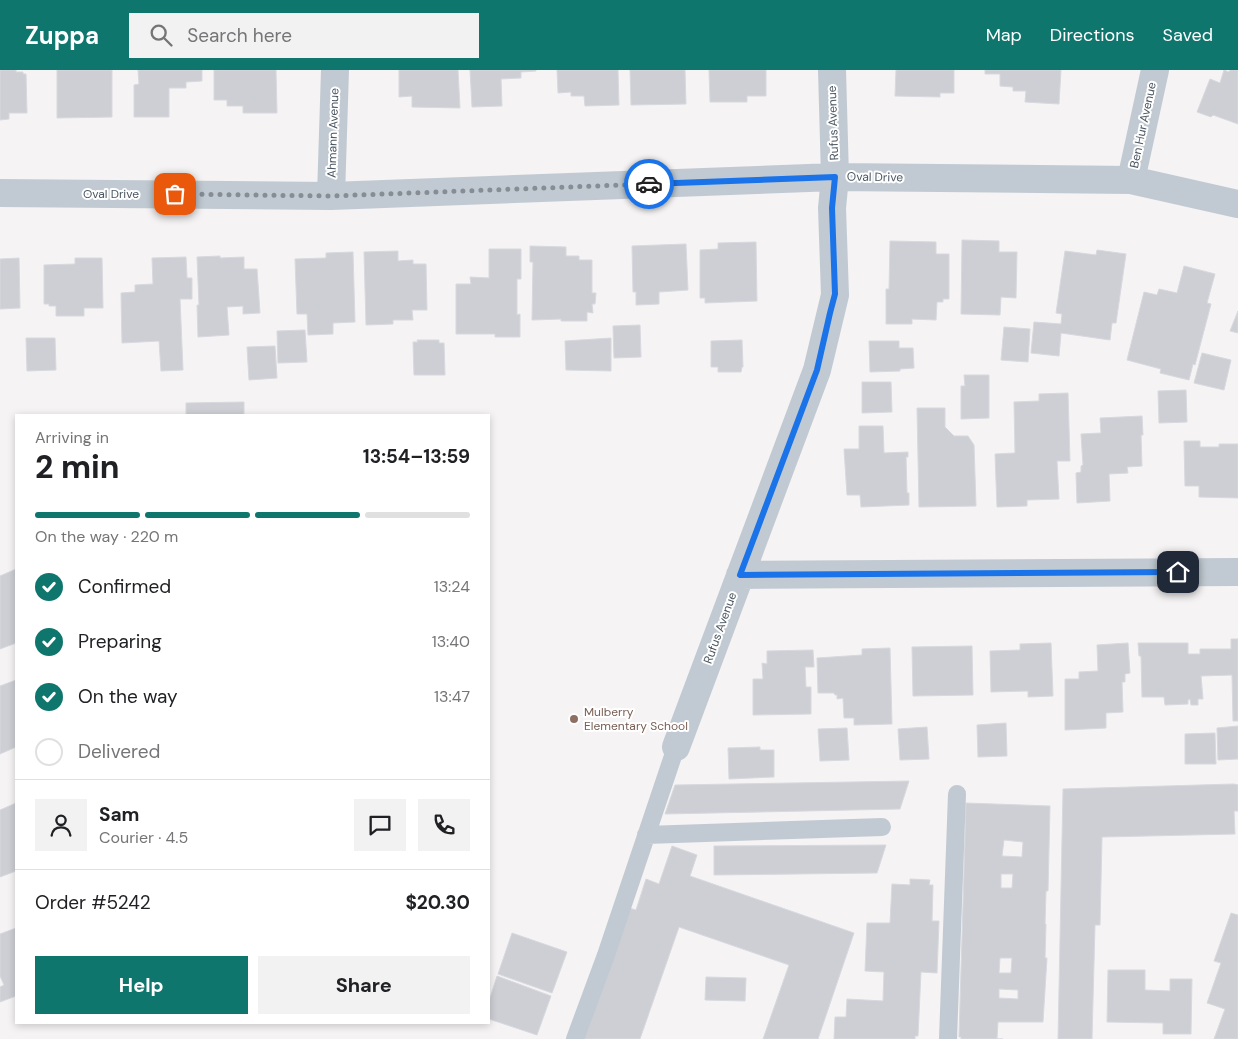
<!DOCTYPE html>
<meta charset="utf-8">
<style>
:root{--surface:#fff;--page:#f2f2f2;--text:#202124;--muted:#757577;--line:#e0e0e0;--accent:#0f766e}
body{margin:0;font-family:"DM Sans",sans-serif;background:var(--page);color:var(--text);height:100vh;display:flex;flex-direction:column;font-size:19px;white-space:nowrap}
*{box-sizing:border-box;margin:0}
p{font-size:16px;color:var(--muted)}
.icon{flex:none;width:28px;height:28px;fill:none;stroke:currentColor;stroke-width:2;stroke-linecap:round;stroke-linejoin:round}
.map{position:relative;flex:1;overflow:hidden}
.details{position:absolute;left:15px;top:344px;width:475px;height:610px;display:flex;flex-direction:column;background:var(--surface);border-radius:0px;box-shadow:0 2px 8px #0003}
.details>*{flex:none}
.pin{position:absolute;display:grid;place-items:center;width:42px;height:42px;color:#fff;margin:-21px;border-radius:10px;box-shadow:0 2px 8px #0006}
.courier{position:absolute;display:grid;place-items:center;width:50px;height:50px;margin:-25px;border:4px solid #1a73e8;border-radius:50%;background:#fff;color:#222;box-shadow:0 1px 6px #0007}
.head em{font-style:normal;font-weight:700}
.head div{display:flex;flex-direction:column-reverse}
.head{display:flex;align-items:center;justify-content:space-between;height:85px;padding:0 20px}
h1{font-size:32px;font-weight:700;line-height:38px}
.bar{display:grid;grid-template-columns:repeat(4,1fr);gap:8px 5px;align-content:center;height:60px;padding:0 20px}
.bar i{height:6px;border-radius:4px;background:var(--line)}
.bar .current{background:var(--accent)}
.bar p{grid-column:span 4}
.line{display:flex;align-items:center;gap:12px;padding:0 20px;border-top:1px solid var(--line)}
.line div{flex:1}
.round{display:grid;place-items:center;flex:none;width:52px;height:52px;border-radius:0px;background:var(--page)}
ol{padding:0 20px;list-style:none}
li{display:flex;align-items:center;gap:15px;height:55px}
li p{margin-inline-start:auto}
li .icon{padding:5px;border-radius:50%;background:var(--accent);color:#fff;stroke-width:4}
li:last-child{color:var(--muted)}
li i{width:28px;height:28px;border:2px solid var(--line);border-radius:50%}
.action{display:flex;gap:10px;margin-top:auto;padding:10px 20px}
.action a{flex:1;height:58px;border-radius:0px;background:var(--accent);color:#fff;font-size:20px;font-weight:700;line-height:58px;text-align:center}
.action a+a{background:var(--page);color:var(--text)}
header{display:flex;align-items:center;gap:30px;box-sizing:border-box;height:70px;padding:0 25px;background:var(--accent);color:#fff}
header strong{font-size:24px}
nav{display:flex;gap:28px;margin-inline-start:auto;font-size:18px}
.search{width:350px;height:45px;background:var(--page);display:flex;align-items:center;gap:12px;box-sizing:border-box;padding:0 18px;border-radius:0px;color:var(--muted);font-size:19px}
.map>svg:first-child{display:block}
.building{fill:#cdcfd5;stroke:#d7d9de;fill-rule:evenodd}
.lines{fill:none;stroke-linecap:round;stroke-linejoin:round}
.service{stroke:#c1cad2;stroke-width:18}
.minor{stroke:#c1cad2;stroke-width:28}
.done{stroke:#868d94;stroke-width:5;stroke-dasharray:0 9}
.route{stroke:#1a73e8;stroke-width:6}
.education-dot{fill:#8d6e63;stroke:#fff;stroke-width:2}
.labels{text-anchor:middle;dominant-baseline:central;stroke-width:4;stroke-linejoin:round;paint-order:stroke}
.street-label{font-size:12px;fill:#4a5661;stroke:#fff}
.education-label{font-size:12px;fill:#785e54;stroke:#fff;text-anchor:start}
</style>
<header>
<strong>Zuppa</strong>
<div class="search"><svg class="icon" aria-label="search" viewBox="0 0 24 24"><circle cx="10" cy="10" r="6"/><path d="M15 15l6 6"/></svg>Search here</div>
<nav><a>Map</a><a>Directions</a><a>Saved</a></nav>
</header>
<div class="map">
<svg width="1238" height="969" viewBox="0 0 1238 969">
<rect width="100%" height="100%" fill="#f5f3f3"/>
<path class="building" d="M0,0h16v2h7v2h3l1,39h-18v6l-9,1z
M57,0h55v47l-55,1z
M138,0h64v11l-16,1v6h-17v29h-35v-32l5,-1z
M214,0h62l1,43h-34v-7h-16v-6h-13z
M399,0h59l2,38 -48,-1v-11l-13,1z
M470,0h66v1l-15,1v6l-20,1 1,27 -30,1z
M557,0h61l1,35 -34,1 -1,-10h-13v-4l-13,1z
M630,0h55l1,34 -55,1z
M709,0h57v26h-19v6h-37z
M896,0h58v23h-14v4l-45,-1z
M985,0h76l-2,34 -34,-2 1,-11h-13v-4l-13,-1v-12h-15z
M1224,0l5,2 1,-2h8v54l-25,-9 -2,2 -14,-5 13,-33 10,4z
M962,170l37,1v11h18l-1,46 -15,-1 -1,18 -39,-1z
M890,171l46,1v12h13v45h-6v3h-6l-1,18 -24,-1v5h-26v-35h3z
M756,172l1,59 -52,2v-5h-5v-48l18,-1v-6z
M686,174l2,46 -29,2v12l-23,1v-13h-3l-1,-46z
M530,176l36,1v9h13v4h13v33h4l-1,11h-3l1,9 -6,-1v9h-26v-2l-29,1 1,-58h-3z
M489,179h32v30h-4v36l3,-1v23h-25v-3h-39v-50h15l-1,-7 19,1z
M1097,180l29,4 -10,69h-4l-2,17 -49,-7 -2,23 -28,-3 3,-31 27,2 1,-10 -6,-1 9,-62 31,4z
M398,181v10l15,-1v4h13l1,46h-15l1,10h-20v4l-27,1 -2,-73z
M353,182l2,70 -22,1v11l-25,1 -1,-21h-10l-2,-55 31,-1v-5z
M220,186v2l24,-1v12h13l3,44 -17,1v-8l-16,1 2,28 -31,2 -1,-32h2l-2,-48z
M186,187l1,21h5v21h-12l3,71 -22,1 -2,-30 -37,2 -1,-50 14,-1v-7l18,-1 -1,-26z
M19,188l1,50 -20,1v-50z
M75,188h27l1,50h-19v8h-28v-10h-7v-2h-5v-39l31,-1z
M1184,196l31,8 -8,29 4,1 -16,61 -2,-1 -4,16 -29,-7 1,-4 -34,-9 17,-68 13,3 2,-6 18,4z
M1238,241v22l-8,-2z
M640,255l1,32 -27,1 -1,-32z
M1004,257l26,2 -2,33 -27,-2z
M305,260l2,32 -29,1 -1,-32z
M26,268h29l1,32 -29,1z
M611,268v33l-45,-1 -1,-29z
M417,270h22v3h5l1,32h-31l-1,-33h5z
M742,270l1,27h-1l-1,5h-23v-5h-7v-26z
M869,271h30v7h14l1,20 -14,1v2l-30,1z
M275,276l2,32 -28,2 -2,-33z
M1202,283l29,7 -7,30 -30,-7z
M964,305h25v43l-28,1v-33h4z
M862,312h29l1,30 -30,1z
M1186,320l1,32 -28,1 -1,-32z
M1068,323l2,68h-13l2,38 -32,1v6l-30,1 -2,-53 20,-1 -1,-51 25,-1v-7z
M244,332v13h-58v-12z
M917,338h28v19l9,9h14l6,9 2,61 -57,1z
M1142,346l1,19h-2l1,31 -15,1 1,6 -19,1 1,27 -33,2 -1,-30 5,-1v-6l2,-1 -2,-31 20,-1 -1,-15z
M859,356h24l1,27 24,-1v5h-2l1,36h2v12l-48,2 -1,-12h-13l-3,-46h15z
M1184,371h16v6h19v-3h19v54l-39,-1v-11h-14z
M16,499v74l-16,6v-73z
M1231,569h7v82h-5l-1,-46 -31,1 2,23h-5v6h-7l-1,-6 -2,1v4l-23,1 -1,-8h-22l-1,-41h-2l-1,-13h50v11h12v-5h31z
M1051,573l2,53 -25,1v-6l-37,1 -1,-41 30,-1v-6z
M1128,573l2,30 -5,1v8h-3l1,30 -17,1v15l-41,2v-51h14v-7l19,-1 -1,-26z
M972,576l1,49 -60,1 -1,-49z
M890,578l2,76 -38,1v-7h-10l-1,-20 -6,1v-4h-2l-1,-2h-16l-1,-35 45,-3v-6z
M813,580l1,17h-9l1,20h5v27l-58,1v-36h10l-1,-16 5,1v-13z
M16,610v67l-16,7v-68z
M1006,653l1,33 -29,1 -1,-32z
M1238,656v33l-20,1 -1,-32z
M927,657l2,32 -29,1 -2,-31z
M847,658l2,32 -29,1 -2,-32z
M1215,663l1,31h-31v-30z
M760,677v3h14v27l-45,2 -1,-31z
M909,711l-9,28 -235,5 10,-29z
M1234,714l4,1v26h-4l1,23 -133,3 -2,88h-5l-3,114h-34l5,-250z
M16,733v68l-16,6v-67z
M966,733l84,3 -2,85h-2l-1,33h1l-1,34h2l-4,64h-45l-1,17h6h-42v-2h-2zM1004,770l19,2 -1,15 -20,-1zM1001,804h12l-1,14h-11zM1000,888h12l-1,15h-12zM999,919l19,1v9l-19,-1z
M886,775l-9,28 -163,2v-29z
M672,776l25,9 -7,21 164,57 -36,106h-55l26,-74 -110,-38 -39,112h-56l45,-131 7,2 10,-31 13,5z
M910,809l20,1 -1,5h4l-1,36h7l-2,52 -16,-1 -3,64h-3v3h-81l1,-22h11l1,-18 36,2 1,-29 -19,-1 2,-48h23l2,-39 18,1z
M1231,843l7,2v124h-24l11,-30 -18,-6 14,-40 -7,-2z
M16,858v68l-16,6v-15l4,-2 -4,-9v-42z
M512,863l55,19 -15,41 -54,-19z
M1108,900h37v20l25,1v-12h22l-1,55h-28v-11l-56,-1z
M497,906l54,20 -14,39 -48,-16v-18z
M706,907l40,1 -1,23 -40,-1z"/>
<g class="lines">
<path class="service" d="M646,765l236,-8
M575,969l31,-84 70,-208
M948,969l9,-245"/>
<path class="minor" d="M1131,110l24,-110
M0,123l331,3 504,-19 296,3 107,24
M331,126l4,-126
M740,505l498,-3
M676,677l141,-377 18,-75 -3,-87 3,-31 -3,-107"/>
</g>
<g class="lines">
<path class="done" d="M175,124l156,2 318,-12"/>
<path class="route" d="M649,114l186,-7 -3,31 3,86 -5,19 -13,57 -77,205 438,-3"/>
</g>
<circle class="education-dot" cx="574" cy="649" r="5"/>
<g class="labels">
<g class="street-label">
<text transform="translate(833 53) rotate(-92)">Rufus Avenue</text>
<text transform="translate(1143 55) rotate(-78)">Ben Hur Avenue</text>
<text transform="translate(333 63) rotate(-88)">Ahmann Avenue</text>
<text transform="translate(875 107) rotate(1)">Oval Drive</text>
<text x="111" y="124">Oval Drive</text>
<text transform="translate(720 558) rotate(-70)">Rufus Avenue</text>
</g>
<g class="education-label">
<text x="584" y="642">Mulberry<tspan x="584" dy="14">Elementary School</tspan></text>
</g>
</g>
</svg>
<div class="pin" style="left:175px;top:124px;background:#ea580c"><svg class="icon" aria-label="bag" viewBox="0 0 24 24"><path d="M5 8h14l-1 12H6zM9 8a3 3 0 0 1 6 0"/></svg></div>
<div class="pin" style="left:1178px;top:502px;background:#1f2937"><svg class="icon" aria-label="home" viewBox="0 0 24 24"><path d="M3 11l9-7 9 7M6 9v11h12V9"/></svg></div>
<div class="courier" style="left:649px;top:114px"><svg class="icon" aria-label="car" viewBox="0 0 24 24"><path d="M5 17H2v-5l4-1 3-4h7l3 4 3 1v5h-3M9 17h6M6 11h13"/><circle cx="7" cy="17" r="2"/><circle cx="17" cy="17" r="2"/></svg></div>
<section class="details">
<div class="head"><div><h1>2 min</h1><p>Arriving in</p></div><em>13:54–13:59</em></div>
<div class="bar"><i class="current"></i><i class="current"></i><i class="current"></i><i></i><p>On the way · 220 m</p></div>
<ol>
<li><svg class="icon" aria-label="check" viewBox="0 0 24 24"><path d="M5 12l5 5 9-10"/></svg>Confirmed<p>13:24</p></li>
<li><svg class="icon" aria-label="check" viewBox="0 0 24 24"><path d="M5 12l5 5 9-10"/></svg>Preparing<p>13:40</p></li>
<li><svg class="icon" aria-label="check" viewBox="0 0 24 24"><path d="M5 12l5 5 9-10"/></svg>On the way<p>13:47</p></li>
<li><i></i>Delivered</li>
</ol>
<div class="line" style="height:90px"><a class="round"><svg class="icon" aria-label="person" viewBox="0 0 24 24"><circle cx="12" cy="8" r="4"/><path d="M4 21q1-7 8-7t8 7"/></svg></a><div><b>Sam</b><p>Courier · 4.5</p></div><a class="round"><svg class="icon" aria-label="chat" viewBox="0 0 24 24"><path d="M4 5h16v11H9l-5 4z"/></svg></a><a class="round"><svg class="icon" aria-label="phone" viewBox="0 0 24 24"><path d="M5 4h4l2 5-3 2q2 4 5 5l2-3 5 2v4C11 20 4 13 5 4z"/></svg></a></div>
<div class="line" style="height:65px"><div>Order #5242</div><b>$20.30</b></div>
<div class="action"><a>Help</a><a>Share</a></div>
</section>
</div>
